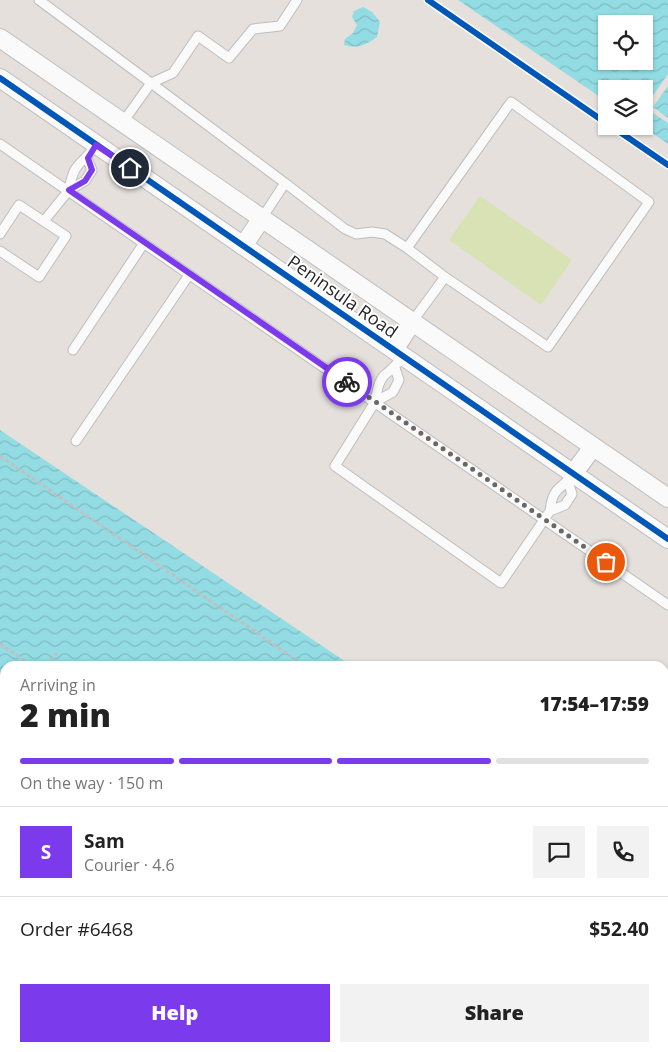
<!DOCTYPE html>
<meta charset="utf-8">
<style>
:root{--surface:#fff;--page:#f2f2f2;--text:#222;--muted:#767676;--line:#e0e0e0;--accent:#7c3aed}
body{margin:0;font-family:"Open Sans",sans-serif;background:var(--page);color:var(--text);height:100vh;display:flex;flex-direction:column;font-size:19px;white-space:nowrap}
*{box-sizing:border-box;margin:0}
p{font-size:16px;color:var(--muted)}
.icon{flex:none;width:28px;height:28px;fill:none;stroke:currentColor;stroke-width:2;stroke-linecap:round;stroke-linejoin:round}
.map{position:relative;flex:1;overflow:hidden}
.drawer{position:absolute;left:0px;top:661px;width:669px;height:391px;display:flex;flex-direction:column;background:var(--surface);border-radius:15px 15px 0 0;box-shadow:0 1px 4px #0004}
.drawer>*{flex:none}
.fabs{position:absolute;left:598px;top:15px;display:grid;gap:10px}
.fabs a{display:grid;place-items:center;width:55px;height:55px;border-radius:0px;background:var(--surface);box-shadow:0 1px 4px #0004;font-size:25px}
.pin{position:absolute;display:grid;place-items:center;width:42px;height:42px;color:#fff;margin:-21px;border:2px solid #fff;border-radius:50%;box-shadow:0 1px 5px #0007}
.courier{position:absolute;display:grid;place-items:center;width:50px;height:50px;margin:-25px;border:4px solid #7c3aed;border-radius:50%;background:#fff;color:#222;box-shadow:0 1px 6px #0007}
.overview em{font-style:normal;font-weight:800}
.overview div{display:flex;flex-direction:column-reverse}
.overview{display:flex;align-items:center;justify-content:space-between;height:85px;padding:0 20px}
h1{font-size:32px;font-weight:800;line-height:38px}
.bar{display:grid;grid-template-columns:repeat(4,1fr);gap:8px 5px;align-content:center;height:60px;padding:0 20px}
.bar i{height:6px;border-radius:4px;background:var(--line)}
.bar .active{background:var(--accent)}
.bar p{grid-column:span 4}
.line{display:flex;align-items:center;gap:12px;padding:0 20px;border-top:1px solid var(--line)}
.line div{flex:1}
.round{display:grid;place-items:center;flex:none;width:52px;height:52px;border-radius:0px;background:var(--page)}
.button{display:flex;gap:10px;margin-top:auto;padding:10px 20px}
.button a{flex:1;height:58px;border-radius:0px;background:var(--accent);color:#fff;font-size:20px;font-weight:800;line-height:58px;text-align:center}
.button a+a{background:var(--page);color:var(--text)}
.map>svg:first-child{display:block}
.park{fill:#cddeb6}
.pitch{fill:#d9e2b4}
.water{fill:url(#water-waves);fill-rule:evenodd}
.pier{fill:#e5e0dc}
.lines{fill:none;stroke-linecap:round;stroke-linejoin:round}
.service-casing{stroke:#bfbdbd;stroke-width:11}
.minor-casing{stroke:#bfbdbd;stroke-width:20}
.secondary-casing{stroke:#bfbdbd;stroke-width:28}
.path{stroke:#c1c0c0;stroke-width:3;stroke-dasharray:4 2.5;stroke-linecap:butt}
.service{stroke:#fbfafa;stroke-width:9}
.minor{stroke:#fbfafa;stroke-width:18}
.secondary{stroke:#fbfafa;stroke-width:25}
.cycleway-casing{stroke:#fff;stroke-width:9}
.cycleway{stroke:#0057b8;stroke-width:6}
.done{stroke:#6a6866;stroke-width:5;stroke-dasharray:0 9}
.route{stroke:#7c3aed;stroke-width:6}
.labels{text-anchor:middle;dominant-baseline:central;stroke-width:4;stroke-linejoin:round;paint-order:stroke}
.street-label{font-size:18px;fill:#272727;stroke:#fff}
</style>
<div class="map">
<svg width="668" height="1052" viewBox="0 0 668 1052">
<defs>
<pattern id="water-waves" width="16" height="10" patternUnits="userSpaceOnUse" patternTransform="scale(1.25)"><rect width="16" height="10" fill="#93dce3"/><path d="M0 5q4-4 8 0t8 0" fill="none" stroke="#7fbdc3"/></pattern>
</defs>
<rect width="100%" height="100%" fill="#e5e0dc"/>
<path class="park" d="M0,713l5,5v210l-5,7z
M5,958v90h492l-3,4h-494v-87z"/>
<path class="pitch" d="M480,196l92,64 -31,45 -92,-65z"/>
<path class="water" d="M458,0h210v144l-26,-18 2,-37h-38v12zM606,24h38v37h-38z
M363,7l9,5 8,10 -3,15c-11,8 -19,12 -33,8l1,-6 8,-6 4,-8 -5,-8 2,-6z
M0,430l352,236h-347v52l-5,-5z
M664,924l4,3v125h-53l3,-4h46z"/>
<path class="pier" d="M668,74v12l-15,21 15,11v5l-24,-16v-6l4,2z"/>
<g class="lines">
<defs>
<path id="service" d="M39,0l112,83 22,-10 25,-37 31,22 24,-29 27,-3 17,-26
M123,122l28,-39 134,100 -23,35
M0,144l668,461
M87,158l5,12 -7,11 -16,9c5,-30 12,-23 27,-45
M285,183l60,46 11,5 16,-2 13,2 22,14
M44,221l25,-31
M0,234l19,-29 47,31 -27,41 -39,-26
M412,322l33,-45 103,70 101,-145 -138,-100 -104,146 38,29
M73,350l71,-107
M395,368l4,12 -6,12 -18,10c2,-9 3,-23 12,-29 7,-6 11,-9 16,-17
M375,402l-40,64 166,117 49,-72
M76,441l113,-166
M568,482l4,12 -7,11 -15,6c3,-26 11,-20 23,-37"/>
<path id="minor" d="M0,38l668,460
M0,78l668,461
M243,246l19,-28
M394,350l18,-28
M573,474l20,-27"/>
<path id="secondary" d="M664,847l4,-6
M664,917l4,-7
M522,1052l3,-4
M571,1052l3,-4"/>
</defs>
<use href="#service" class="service-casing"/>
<use href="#minor" class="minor-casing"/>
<use href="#secondary" class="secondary-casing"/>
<path class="path" d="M0,456l305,210
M0,644l33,22
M47,666l10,-13"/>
<use href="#service" class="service"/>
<use href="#minor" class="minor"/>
<use href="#secondary" class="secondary"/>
<defs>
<path id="cycleway" d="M428,0l178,123
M0,78l668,461
M611,126l57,39"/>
</defs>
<use href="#cycleway" class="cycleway-casing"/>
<use href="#cycleway" class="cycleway"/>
</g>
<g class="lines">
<path class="done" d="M347,382l259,180"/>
<path class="route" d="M130,168l-34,-23 -8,13 4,12 -7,11 -16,9 278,192"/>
</g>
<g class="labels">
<g class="street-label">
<text transform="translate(343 296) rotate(35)">Peninsula Road</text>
</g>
</g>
</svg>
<div class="fabs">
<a><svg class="icon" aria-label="locate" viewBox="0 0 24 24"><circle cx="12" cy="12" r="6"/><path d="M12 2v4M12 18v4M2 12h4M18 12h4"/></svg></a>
<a><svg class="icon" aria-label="layers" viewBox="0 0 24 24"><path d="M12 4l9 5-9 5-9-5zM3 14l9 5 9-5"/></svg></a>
</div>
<div class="pin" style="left:606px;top:562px;background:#ea580c"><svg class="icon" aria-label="bag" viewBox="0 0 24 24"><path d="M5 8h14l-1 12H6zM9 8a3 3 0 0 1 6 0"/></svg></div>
<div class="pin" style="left:130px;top:168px;background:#1f2937"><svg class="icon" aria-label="home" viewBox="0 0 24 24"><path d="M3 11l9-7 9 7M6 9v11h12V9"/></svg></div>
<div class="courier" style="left:347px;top:382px"><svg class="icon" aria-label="bike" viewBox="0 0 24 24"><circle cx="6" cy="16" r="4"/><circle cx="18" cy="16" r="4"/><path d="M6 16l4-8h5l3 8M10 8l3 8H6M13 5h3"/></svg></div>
<section class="drawer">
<div class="overview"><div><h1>2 min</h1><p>Arriving in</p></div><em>17:54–17:59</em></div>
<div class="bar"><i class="active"></i><i class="active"></i><i class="active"></i><i></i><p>On the way · 150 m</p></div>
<div class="line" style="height:90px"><b class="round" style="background:var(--accent);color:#fff">S</b><div><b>Sam</b><p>Courier · 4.6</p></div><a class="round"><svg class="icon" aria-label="chat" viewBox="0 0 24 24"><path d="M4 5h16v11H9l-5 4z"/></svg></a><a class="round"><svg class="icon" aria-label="phone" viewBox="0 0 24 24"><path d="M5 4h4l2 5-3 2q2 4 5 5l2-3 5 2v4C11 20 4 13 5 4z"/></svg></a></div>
<div class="line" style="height:65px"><div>Order #6468</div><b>$52.40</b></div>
<div class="button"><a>Help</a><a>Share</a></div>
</section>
</div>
